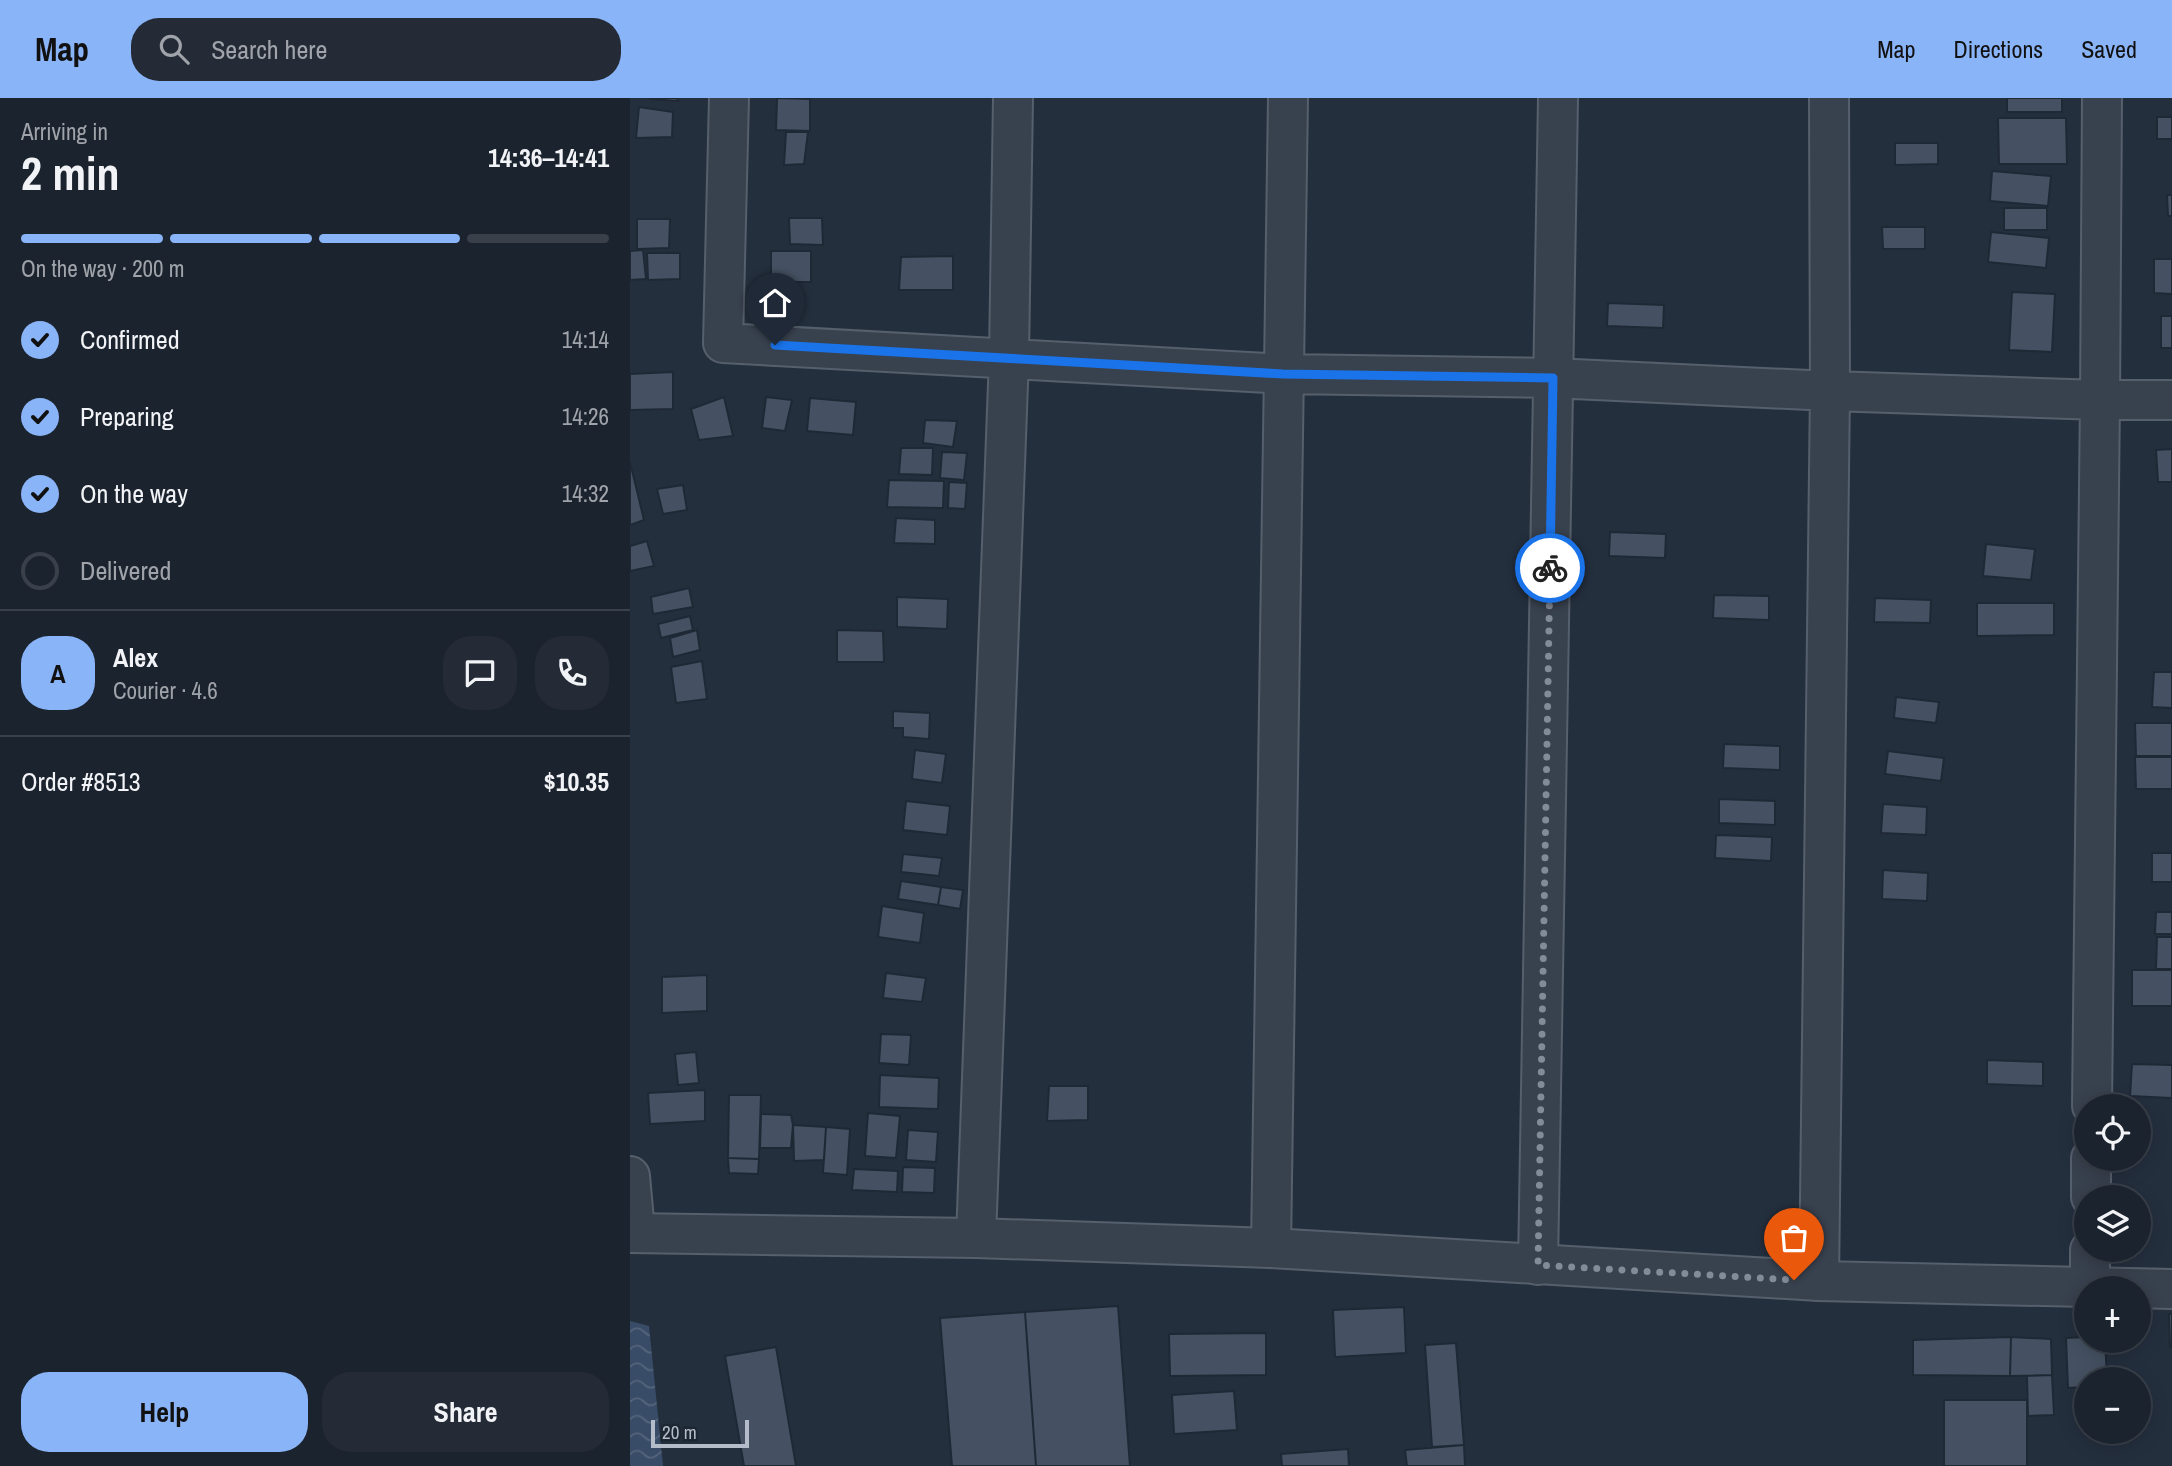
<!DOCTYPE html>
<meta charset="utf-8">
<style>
:root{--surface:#1b232e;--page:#242b36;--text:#f1f3f6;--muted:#a0a4aa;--line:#39404a;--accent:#8ab4f8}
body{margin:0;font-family:"Archivo Narrow",sans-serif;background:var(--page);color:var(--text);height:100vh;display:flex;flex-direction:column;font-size:26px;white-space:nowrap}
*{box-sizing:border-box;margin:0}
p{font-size:23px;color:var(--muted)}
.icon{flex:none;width:38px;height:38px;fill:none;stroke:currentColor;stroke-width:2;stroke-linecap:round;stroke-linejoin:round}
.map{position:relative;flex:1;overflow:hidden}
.sheet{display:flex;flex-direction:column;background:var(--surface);width:630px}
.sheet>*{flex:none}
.buttons{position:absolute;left:1444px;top:996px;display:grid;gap:14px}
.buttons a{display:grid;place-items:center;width:77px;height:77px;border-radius:50%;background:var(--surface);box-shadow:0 4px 18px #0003,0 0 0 2px var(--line);font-size:35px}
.scale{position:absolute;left:21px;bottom:18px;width:98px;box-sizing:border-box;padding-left:7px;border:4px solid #b4bcc9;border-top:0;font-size:19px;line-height:24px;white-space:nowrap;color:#b4bcc9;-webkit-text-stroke:5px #1d2633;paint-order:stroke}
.pin{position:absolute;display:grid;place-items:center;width:60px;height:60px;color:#fff;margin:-72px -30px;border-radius:50% 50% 50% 0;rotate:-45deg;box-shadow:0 0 7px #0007}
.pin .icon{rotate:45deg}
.courier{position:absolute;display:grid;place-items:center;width:70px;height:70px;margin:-35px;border:5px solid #1a73e8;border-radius:50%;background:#fff;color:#222;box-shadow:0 2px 9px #0007}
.overview em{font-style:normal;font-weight:700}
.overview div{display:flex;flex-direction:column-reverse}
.overview{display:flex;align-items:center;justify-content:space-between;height:119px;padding:0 21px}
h1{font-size:46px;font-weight:700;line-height:52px}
.bar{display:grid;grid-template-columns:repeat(4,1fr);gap:10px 7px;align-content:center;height:84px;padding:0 21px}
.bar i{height:9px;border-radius:5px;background:var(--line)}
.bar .on{background:var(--accent)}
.bar p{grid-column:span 4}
.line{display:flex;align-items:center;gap:18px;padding:0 21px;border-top:2px solid var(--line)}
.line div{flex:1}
.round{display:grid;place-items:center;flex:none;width:74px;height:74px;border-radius:28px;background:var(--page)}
ol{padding:0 21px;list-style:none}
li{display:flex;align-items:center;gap:21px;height:77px}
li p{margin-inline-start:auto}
li .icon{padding:7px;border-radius:50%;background:var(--accent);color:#111;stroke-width:4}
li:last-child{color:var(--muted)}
li i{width:38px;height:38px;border:4px solid var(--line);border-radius:50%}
.primary-button{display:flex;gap:14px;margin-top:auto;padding:14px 21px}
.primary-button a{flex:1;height:80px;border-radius:28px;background:var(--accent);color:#111;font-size:28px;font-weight:700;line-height:80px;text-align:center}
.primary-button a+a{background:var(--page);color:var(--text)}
header{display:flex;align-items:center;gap:42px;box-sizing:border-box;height:98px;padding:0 35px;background:var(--accent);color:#111}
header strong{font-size:33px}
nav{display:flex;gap:38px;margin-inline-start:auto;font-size:24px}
.search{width:490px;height:63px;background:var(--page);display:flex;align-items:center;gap:18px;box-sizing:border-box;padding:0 24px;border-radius:28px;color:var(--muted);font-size:26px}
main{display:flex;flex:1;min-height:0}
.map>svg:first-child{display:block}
.water{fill:url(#water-waves)}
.building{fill:#455162;stroke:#1f2835;stroke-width:2}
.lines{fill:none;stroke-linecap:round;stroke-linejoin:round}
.minor-casing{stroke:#565f6c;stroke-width:42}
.tertiary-casing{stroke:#565f6c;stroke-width:42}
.minor{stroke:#38414e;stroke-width:38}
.tertiary{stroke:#38414e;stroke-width:38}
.done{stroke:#828b98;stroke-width:7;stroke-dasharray:0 12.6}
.route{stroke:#1a73e8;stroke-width:9}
</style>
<header>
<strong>Map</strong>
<div class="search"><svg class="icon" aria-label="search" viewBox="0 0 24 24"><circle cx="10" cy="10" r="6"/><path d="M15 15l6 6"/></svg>Search here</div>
<nav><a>Map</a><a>Directions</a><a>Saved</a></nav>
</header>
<main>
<section class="sheet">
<div class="overview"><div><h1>2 min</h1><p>Arriving in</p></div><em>14:36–14:41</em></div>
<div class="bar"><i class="on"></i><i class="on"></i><i class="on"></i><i></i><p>On the way · 200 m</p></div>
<ol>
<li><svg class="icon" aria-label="check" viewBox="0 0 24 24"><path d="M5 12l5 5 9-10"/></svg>Confirmed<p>14:14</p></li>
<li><svg class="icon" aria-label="check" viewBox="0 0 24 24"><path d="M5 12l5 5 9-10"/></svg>Preparing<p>14:26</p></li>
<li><svg class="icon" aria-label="check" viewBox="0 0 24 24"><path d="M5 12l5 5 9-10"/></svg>On the way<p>14:32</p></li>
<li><i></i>Delivered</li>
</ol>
<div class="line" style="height:126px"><b class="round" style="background:var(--accent);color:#111">A</b><div><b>Alex</b><p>Courier · 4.6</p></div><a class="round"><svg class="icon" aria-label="chat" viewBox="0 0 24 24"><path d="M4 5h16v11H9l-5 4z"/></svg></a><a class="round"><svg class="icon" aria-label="phone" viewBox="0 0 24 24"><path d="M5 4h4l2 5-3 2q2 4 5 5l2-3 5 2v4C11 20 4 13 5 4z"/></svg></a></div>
<div class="line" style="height:91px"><div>Order #8513</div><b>$10.35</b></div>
<div class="primary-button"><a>Help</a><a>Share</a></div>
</section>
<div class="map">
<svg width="1542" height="1368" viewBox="0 0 1542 1368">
<defs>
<pattern id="water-waves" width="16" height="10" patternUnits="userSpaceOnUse" patternTransform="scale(1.75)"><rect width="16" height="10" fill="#394c67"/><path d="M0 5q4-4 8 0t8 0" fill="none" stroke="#53647b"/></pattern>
</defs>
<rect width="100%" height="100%" fill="#242f3e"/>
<path class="water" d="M0,1223l19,5 14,140h-33z"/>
<path class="building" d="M20,0h27l1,3 -28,-2z
M147,0l33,1v32l-34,-1z
M1377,0h55v14h-55z
M9,9l34,5 -1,25 -36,1z
M1527,19h15v22h-15z
M1368,20h68l1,46h-68z
M156,34h22l-4,32 -20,1z
M1265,45h43v21l-43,1z
M1362,73l59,5 -3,30 -58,-5z
M1537,97h5v21h-4z
M1374,110h43v22h-43z
M159,120h33l1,27 -33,-1z
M7,121h33l-1,29 -32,1z
M1252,129h43v22h-42z
M1361,134l58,6 -3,30 -58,-6z
M13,152l3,29 -16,1v-29z
M141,153h40v31h-40z
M17,155h33v26l-32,1z
M323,158v34h-54l2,-33z
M1524,161h18v35l-18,-1z
M1382,194l43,2 -3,58 -43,-2z
M978,205l56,2 -1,23 -56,-2z
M1531,218h11v32h-11z
M43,274v37l-43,1v-36z
M94,299l9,39 -34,4 -8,-31z
M136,299l26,3 -7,31 -23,-3z
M180,300l46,4 -3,33 -46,-4z
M295,322l32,1 -4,26 -30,-4z
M271,350h32l-1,27 -33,-1z
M1542,351v33h-14l-2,-32z
M312,354l25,1 -3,27 -24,-2z
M0,364l14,58 -14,5z
M259,382l55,1 -1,27 -56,-1z
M319,384l18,1 -2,26 -17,-1z
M53,387l4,25 -24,4 -6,-25z
M266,420l39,2v24l-41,-1z
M980,434l56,2 -1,24 -56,-2z
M17,443l7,25 -24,5v-25z
M1356,446l49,5 -4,31 -48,-4z
M59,490l4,19 -40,7 -2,-17z
M1084,497l55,1v24l-56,-2z
M267,499l51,2 -1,30 -50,-2z
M1245,500l56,2 -1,23 -56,-1z
M1347,505h77v32l-77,1z
M60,518l3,14 -32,8 -3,-14z
M67,532l3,20 -27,7 -3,-19z
M207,532l46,1 1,31h-47z
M72,563l5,38 -31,4 -5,-36z
M1524,574h18v36l-20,-1z
M1266,599l43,5 -3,21 -42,-5z
M263,613l37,2 -1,26 -26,-2v-9h-10z
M1505,625h37v33h-36z
M1094,646l56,2v24l-57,-2z
M285,652l31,4 -4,29 -30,-4z
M1258,653l56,7 -3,23 -56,-7z
M1505,659h37v32h-36z
M1089,701l56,2v24l-56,-2z
M276,703l44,5 -3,29 -44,-5z
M1253,706l44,3 -1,28 -45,-2z
M1086,737l56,2 -1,24 -56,-3z
M1522,755h20v29h-20z
M273,756l39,4 -3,18 -38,-4z
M1253,772l45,3 -1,28 -45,-2z
M271,783l40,6 -3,18 -40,-6z
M311,789l22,3 -3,19 -22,-4z
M252,808l42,7 -4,30 -42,-6z
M1526,814h16v22h-17z
M1527,839h15v32h-16z
M1502,872h40v36h-40z
M256,875l40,5 -4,24 -39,-4z
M77,877v36l-45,2v-36z
M251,936l30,1 -2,30 -30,-2z
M66,954l3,31 -21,2 -3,-31z
M1357,962l56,2v24l-56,-2z
M1502,966l40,1v33l-42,-2z
M250,977l59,3 -1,31 -59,-2z
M419,988h39v34l-41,1z
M75,992v31l-55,3 -2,-31z
M99,997h32l-2,64 -31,-1z
M238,1015l32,3 -4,42 -31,-2z
M131,1016l30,1 2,10 -2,23h-31z
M163,1027l33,2 -2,33 -30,1z
M196,1029l24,2 -3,46 -24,-2z
M278,1032l30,2 -2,30 -30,-2z
M98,1060l31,1 -1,15 -29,-1z
M273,1069l32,1 -1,25 -32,-1z
M224,1071l44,2 -1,21 -45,-2z
M488,1208l12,160h-94l-11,-154z
M774,1209l2,46 -71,4 -2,-47z
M395,1214l11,154h-84l-12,-148z
M1539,1216h3v33h-2z
M636,1235v42l-96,1 -1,-42z
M1381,1239l-1,39 -97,-1v-35z
M1381,1239l40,2 1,36 -42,1z
M1456,1239v3h19l2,39h-21v8l-18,1 -2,-50z
M826,1245l8,102 -32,2 -7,-102z
M146,1249l20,119h-52l-19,-110z
M1422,1277l2,40 -26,1 -1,-40z
M604,1293l3,39 -63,4 -2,-39z
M1314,1302h83v66h-83z
M834,1347l1,21h-58l-2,-16z
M718,1351l1,17h-67l-1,-12z"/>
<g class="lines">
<defs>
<path id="minor" d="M99,0l-6,245 561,31 269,4 277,13 270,9h72
M1462,1008l8,-706 2,-302
M0,1078l5,56
M1461,1099v-39
M346,1140l33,-881 4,-259
M641,1150l17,-1150
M908,1167l20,-1167
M1189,1183l11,-890 -1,-293
M1460,1188v-36"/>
<path id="tertiary" d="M0,1135l346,5 295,10 548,33 353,8"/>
</defs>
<use href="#minor" class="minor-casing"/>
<use href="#tertiary" class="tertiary-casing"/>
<use href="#minor" class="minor"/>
<use href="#tertiary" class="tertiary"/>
</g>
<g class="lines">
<path class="done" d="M920,470l-12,697 256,15"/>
<path class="route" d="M145,247l508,29 270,4 -3,190"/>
</g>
</svg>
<div class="buttons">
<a><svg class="icon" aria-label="locate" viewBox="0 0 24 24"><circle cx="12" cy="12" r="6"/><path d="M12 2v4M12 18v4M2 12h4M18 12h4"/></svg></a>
<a><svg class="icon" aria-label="layers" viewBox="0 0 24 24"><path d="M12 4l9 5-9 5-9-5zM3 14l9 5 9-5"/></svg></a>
<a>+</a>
<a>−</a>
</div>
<div class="scale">20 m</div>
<div class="pin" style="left:1164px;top:1182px;background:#ea580c"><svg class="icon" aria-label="bag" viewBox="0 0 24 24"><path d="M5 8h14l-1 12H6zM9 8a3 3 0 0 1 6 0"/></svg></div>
<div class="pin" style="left:145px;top:247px;background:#1f2937"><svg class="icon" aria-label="home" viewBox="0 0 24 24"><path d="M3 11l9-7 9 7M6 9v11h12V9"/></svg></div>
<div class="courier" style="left:920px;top:470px"><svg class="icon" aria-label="bike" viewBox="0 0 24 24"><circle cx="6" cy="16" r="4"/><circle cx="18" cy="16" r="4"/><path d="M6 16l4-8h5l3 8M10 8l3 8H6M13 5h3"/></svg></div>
</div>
</main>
